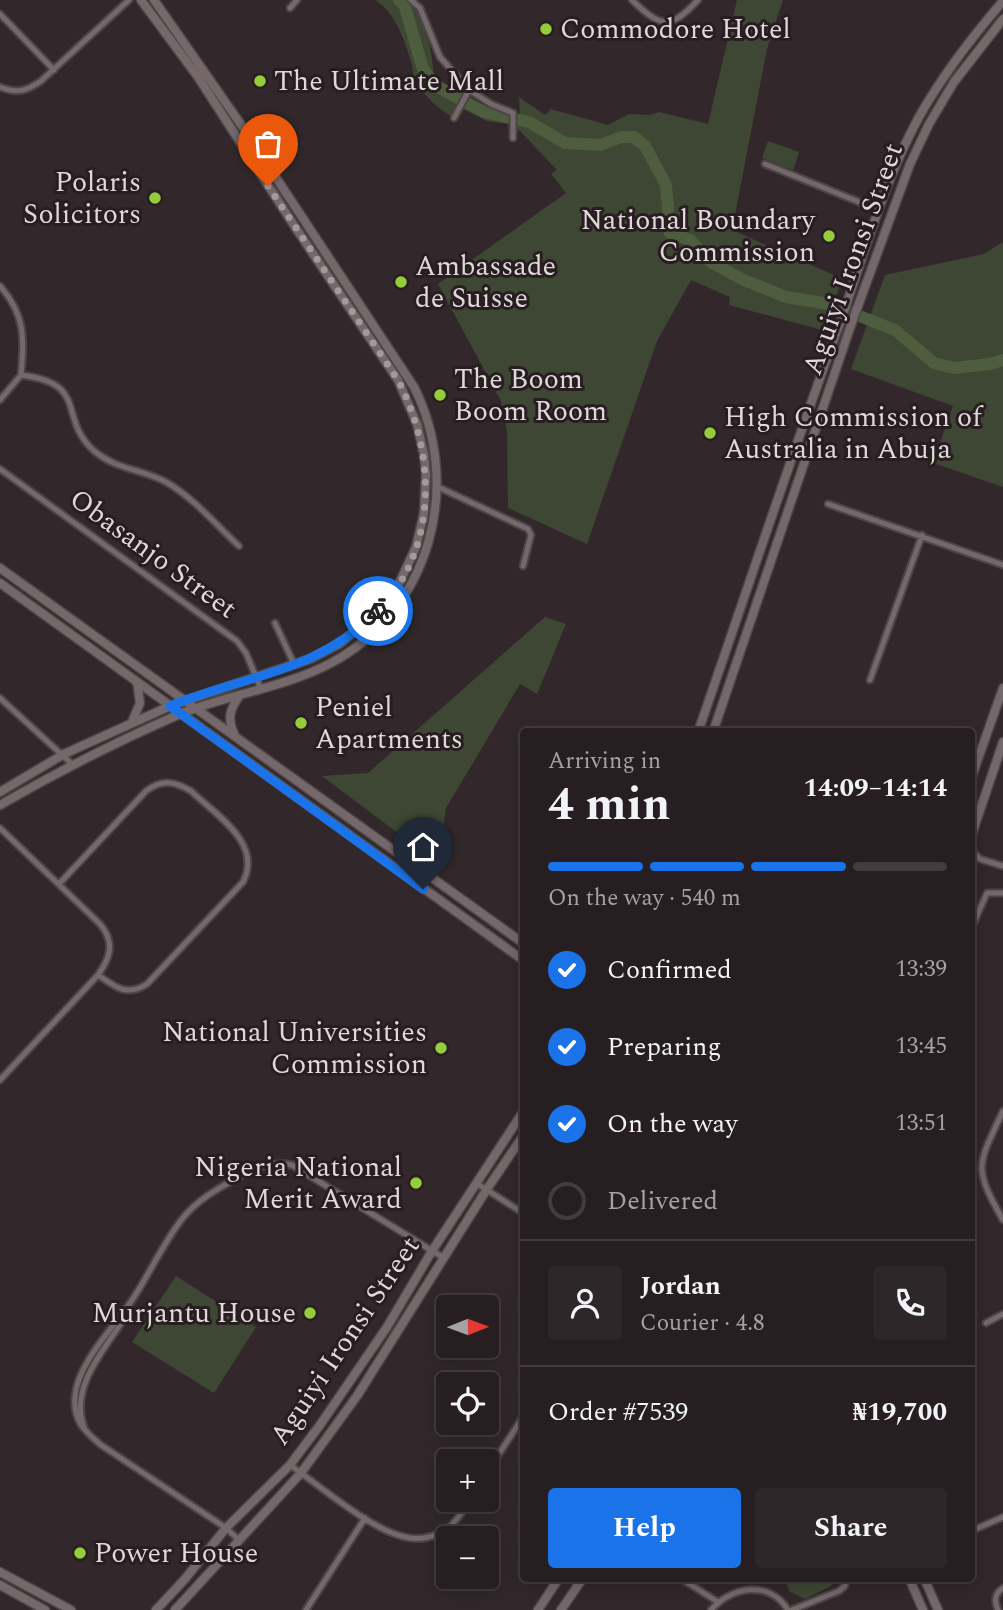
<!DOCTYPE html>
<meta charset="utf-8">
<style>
:root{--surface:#261e20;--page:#2e2729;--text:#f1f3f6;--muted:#a4a2a5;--line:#423c3e;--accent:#1a73e8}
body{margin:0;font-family:Spectral,serif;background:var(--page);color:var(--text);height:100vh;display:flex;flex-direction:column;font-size:26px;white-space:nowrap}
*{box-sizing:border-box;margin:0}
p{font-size:23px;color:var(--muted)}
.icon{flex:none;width:38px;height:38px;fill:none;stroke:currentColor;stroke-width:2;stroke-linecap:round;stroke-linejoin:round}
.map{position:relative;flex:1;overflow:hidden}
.panel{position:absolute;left:520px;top:728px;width:455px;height:854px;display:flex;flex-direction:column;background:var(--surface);border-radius:7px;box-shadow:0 4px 18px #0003,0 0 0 2px var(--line)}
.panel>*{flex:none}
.needle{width:46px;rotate:89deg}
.fabs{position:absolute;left:436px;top:1295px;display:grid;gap:14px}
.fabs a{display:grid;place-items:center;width:63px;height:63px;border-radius:7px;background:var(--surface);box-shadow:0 4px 18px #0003,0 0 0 2px var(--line);font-size:35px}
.pin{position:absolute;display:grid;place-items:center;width:60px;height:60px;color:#fff;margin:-72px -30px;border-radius:50% 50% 50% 0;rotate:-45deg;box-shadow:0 0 7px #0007}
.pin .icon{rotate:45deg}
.courier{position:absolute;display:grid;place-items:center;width:70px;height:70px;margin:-35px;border:5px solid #1a73e8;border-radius:50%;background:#fff;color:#222;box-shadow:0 2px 9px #0007}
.headline em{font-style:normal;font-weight:700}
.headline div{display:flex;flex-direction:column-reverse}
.headline{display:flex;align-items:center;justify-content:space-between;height:119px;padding:0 28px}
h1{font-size:46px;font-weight:700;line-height:52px}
.bar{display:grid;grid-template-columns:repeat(4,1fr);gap:10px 7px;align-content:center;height:84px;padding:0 28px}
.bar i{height:9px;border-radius:5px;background:var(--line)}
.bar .current{background:var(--accent)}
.bar p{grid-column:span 4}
.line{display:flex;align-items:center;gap:18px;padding:0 28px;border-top:2px solid var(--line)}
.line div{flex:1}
.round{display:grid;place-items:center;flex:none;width:74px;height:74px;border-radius:7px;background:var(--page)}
ol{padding:0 28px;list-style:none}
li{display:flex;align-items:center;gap:21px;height:77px}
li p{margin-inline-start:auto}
li .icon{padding:7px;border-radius:50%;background:var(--accent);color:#fff;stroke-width:4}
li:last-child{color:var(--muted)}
li i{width:38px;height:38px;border:4px solid var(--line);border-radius:50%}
.primary-button{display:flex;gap:14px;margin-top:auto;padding:14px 28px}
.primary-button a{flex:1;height:80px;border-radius:7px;background:var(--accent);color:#fff;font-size:28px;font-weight:700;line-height:80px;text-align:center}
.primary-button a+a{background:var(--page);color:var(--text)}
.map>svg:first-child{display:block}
.green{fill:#3e4733}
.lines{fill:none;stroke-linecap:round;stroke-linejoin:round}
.river{stroke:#4e5d3d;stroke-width:12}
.street-casing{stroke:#4c4546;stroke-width:9}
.secondary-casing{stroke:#4c4546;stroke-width:11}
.street{stroke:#74686b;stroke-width:5}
.secondary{stroke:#74686b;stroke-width:8}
.done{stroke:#a29a9c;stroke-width:7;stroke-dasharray:0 12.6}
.route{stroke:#1a73e8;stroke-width:9}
.poi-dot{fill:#94cc3c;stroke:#281e21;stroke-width:2.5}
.labels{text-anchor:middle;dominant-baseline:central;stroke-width:6;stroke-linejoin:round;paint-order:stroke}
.poi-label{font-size:28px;fill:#ded8d9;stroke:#281e21;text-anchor:start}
.street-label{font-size:28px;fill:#ded8d9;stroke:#281e21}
</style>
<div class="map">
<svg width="1003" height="1610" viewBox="0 0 1003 1610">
<rect width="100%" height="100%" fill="#32282b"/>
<path class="green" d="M375,0h33c19,21 23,47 26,75 25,19 52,45 86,41l-1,-19 26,18 6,-6 57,16 21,-11 21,1 9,-3 49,12 29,-124h46l-16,49 -35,181 111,49 -21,51 -93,-25 1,-8 -39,-17 -34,61 -70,203 -79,-36 -1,-77 -6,-30 -63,-117 128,-91 -15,-19 6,-4 -37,-39 -12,-7 -21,-3 -24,-12 -6,10c-15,-6 -37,-26 -43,-42 -2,-5 -1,-11 -3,-16 -7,-22 -16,-49 -36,-61z
M768,141l31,11 -6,18 -31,-12z
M1003,242v245l-70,-24 20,-57 -102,-37 34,-94 99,-21z
M545,617l21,7 -29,70 -17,-10 -74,124 -7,48 -4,5 -113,-85 46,-3z
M176,1276l80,51 -42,66 -82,-51z
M766,1579l69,-1v1l-4,7 -26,13 -16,-8 -3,-11z"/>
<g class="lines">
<path class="river" d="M399,0l5,4 19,65 13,17 48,26 45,10 36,21 36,2 20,-8h13l11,9 21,39 4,48 20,7 22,23 32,17 42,17 43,7 66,26 39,33 20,5 36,-4 13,-4"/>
<defs>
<path id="street" d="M411,0l9,8 20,49 29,33 22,14 22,9v25
M632,0c29,28 38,30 66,0
M290,8l7,-8
M0,14l54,56
M0,87c18,7 26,4 41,-6l88,-81
M454,118l15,-28
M765,164l114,46
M0,286c26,30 24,52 21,89
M0,400l21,-25c69,9 36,41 72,75 23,20 49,19 73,32 28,16 50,43 73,64
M0,469l237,172 9,12 15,36
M438,487l90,42 3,6 -8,31
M828,504l175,61
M275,623l19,41
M870,680l52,-145
M0,698l72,66
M0,828l100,96c15,18 11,33 -2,51l-98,105
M971,850l9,9 23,7
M59,884l87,-93c16,-12 28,-10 45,0 25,24 72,52 52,91l-96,102c-20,13 -32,3 -49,-9
M971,929l16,-36h16
M1003,1111c-25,54 -31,55 0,109
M476,1183l47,30
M986,1323l17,-9
M84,1427c-15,-39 20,-77 40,-108l3,-10
M290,1465c30,21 81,65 115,72 14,4 30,0 42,-8 10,-7 16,-19 23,-29
M486,1474l37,-57
M971,1531l32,-14
M239,1540l-13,-12 -125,-83c-17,-14 -28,-25 -26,-48 2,-32 36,-67 53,-91 20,-28 33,-60 54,-87 14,-18 35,-30 55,-41 16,-10 37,-17 55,-13l152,93
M680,1578l38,24
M306,1610l59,-92
M711,1610c20,-24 59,-30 77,0
M792,1610l47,-19 6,-5 1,-8
M998,1610c-4,-9 -4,-16 5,-22"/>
<path id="secondary" d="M0,568l523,375
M0,583l523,377
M132,722l8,-19 -3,-21
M698,732c48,-138 93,-276 143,-412 24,-68 43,-139 78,-203 23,-41 53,-80 84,-116
M713,732l138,-407 59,-161 19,-40 25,-42 49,-63
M235,736c-8,-17 -6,-26 5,-41
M971,779l32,-91
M0,792l64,-38 106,-48 140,-47 29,-15 34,-28 24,-28 19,-41 8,-34 2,-39 -2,-19 -7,-31 -19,-44 -101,-150 -99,-153 -57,-77
M0,805c59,-34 118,-64 180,-91 49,-20 104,-26 151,-51 100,-53 132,-178 83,-276l-170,-258 -90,-129
M971,837l32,-95
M0,1572l71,38
M909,1578l14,32
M924,1578l14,32
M0,1585l45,25
M156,1610l29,-31 41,-51 64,-63 30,-40 67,-98 45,-76 91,-139
M175,1610l126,-137 56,-77 130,-207 36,-53
M538,1610l21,-32
M561,1610l22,-32"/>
</defs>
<use href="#street" class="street-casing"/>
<use href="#secondary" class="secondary-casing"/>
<use href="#street" class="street"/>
<use href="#secondary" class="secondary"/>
</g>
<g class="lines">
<path class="done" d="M268,186l130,194c38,73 41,169 -20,231"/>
<path class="route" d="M378,611c-63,63 -131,63 -208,95l253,183"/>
</g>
<g class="poi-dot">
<circle cx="546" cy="29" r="7"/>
<circle cx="260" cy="81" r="7"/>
<circle cx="155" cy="198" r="7"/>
<circle cx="829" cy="236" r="7"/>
<circle cx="401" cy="282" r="7"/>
<circle cx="440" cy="395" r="7"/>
<circle cx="710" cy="433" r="7"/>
<circle cx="301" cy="723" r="7"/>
<circle cx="441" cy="1048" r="7"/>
<circle cx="416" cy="1183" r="7"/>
<circle cx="310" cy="1313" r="7"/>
<circle cx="80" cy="1553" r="7"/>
</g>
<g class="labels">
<g class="poi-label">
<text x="560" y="29">Commodore Hotel</text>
<text x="274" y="81">The Ultimate Mall</text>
<text x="141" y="182" text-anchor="end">Polaris<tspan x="141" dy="32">Solicitors</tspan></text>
<text x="815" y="220" text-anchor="end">National Boundary<tspan x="815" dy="32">Commission</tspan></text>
<text x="415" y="266">Ambassade<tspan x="415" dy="32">de Suisse</tspan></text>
<text x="454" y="379">The Boom<tspan x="454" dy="32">Boom Room</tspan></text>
<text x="724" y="417">High Commission of<tspan x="724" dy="32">Australia in Abuja</tspan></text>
<text x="315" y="707">Peniel<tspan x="315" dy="32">Apartments</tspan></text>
<text x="427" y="1032" text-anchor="end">National Universities<tspan x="427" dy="32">Commission</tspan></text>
<text x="402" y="1167" text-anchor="end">Nigeria National<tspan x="402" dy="32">Merit Award</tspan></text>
<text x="296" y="1313" text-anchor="end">Murjantu House</text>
<text x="94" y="1553">Power House</text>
</g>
<g class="street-label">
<text transform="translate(853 259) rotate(-70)">Aguiyi Ironsi Street</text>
<text transform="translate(153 554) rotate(36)">Obasanjo Street</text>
<text transform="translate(345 1341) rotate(-56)">Aguiyi Ironsi Street</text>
</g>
</g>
</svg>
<div class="fabs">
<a><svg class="needle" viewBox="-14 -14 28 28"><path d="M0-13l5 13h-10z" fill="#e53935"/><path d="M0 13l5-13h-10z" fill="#a4a2a5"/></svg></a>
<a><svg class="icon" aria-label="locate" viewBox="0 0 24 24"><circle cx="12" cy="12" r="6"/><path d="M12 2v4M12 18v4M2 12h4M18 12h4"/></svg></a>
<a>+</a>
<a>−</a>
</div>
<div class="pin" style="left:268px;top:186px;background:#ea580c"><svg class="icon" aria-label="bag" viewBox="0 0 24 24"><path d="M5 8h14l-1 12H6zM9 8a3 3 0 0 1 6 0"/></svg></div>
<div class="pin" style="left:423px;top:889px;background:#1f2937"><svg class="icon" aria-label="home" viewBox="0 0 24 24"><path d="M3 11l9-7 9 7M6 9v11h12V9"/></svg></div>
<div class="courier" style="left:378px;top:611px"><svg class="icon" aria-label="bike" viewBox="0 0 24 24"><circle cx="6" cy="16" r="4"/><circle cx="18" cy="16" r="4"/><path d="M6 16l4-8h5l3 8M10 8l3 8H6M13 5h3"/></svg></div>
<section class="panel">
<div class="headline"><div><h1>4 min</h1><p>Arriving in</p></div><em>14:09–14:14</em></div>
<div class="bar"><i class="current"></i><i class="current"></i><i class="current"></i><i></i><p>On the way · 540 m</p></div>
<ol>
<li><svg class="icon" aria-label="check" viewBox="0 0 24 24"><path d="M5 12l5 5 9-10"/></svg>Confirmed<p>13:39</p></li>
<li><svg class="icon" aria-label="check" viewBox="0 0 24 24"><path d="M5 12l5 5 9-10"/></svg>Preparing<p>13:45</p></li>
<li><svg class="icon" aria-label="check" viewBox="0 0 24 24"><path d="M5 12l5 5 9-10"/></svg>On the way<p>13:51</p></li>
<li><i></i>Delivered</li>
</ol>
<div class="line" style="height:126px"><a class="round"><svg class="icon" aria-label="person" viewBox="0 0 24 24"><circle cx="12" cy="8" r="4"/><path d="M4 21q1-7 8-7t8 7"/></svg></a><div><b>Jordan</b><p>Courier · 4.8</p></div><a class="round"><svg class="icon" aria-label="phone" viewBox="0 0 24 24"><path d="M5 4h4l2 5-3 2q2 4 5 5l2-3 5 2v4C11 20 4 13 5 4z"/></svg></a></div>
<div class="line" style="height:91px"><div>Order #7539</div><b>₦19,700</b></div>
<div class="primary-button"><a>Help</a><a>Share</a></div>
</section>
</div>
